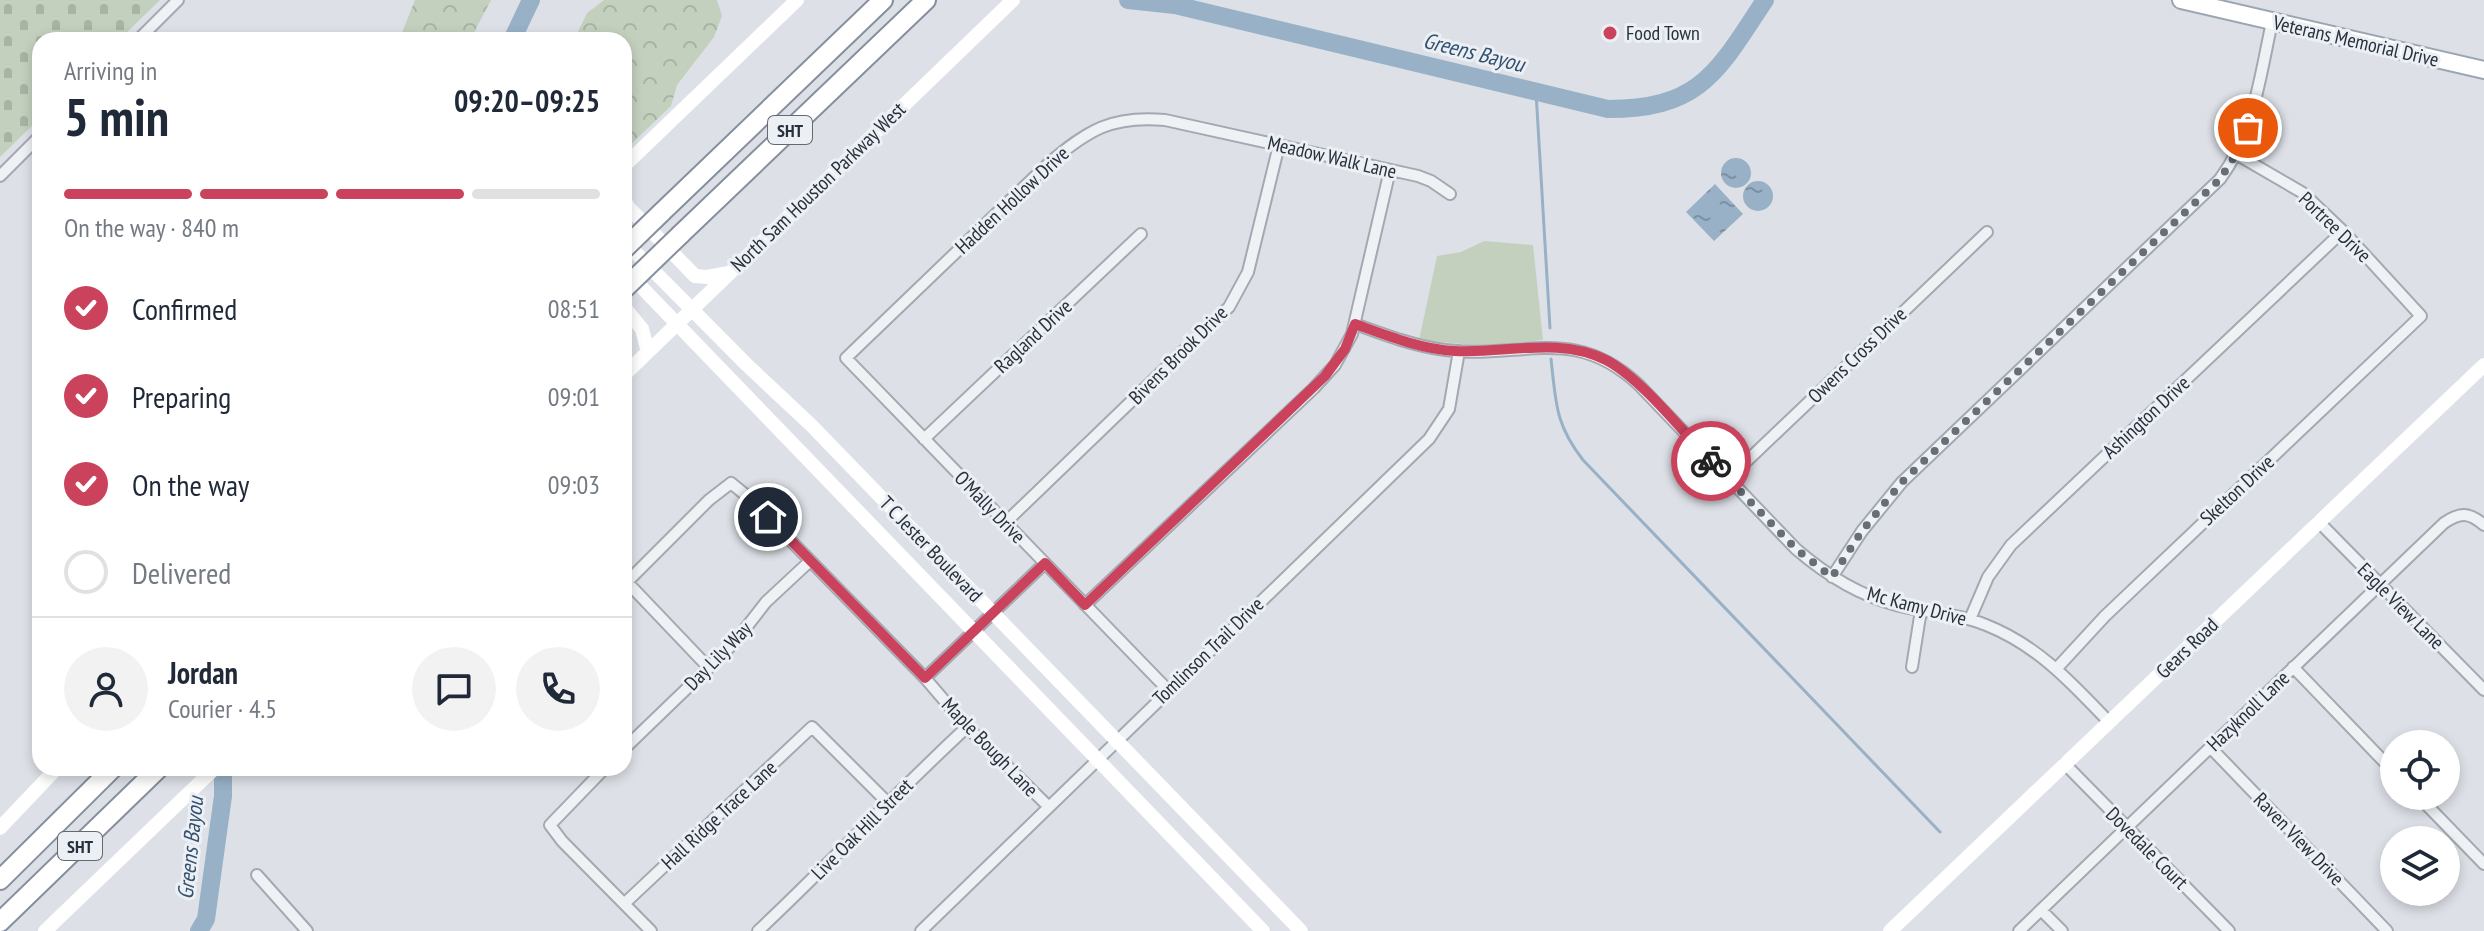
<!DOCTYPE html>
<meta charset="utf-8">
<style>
:root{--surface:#fff;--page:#f2f2f3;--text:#1f2937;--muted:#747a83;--line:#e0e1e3;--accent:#cb425d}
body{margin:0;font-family:"PT Sans Narrow",sans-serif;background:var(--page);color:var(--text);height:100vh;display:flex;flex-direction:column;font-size:30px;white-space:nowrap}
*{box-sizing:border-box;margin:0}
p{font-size:26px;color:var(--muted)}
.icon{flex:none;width:44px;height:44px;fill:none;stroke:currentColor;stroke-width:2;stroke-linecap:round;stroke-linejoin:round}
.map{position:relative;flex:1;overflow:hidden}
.side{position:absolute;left:32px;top:32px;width:600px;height:744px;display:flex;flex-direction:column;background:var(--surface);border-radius:24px;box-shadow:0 4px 12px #0003}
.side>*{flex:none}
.controls{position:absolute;left:2380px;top:730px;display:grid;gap:16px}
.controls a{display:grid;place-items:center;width:80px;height:80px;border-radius:50%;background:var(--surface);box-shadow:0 4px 12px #0003;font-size:40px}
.pin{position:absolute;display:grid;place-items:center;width:68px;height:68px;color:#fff;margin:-34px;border:4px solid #fff;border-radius:50%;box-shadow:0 2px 8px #0007}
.courier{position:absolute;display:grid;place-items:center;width:80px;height:80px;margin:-40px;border:6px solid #cb425d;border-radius:50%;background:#fff;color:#222;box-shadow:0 2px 10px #0007}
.headline em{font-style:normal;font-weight:600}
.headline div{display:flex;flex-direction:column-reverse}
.headline{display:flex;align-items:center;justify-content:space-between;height:136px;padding:0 32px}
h1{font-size:52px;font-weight:600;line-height:60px}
.bar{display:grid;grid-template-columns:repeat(4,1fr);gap:12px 8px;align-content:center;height:96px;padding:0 32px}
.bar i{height:10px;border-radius:6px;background:var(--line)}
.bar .selected{background:var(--accent)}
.bar p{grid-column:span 4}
.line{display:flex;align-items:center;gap:20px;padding:0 32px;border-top:2px solid var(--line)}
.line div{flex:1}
.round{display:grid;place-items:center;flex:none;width:84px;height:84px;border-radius:42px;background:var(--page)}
ol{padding:0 32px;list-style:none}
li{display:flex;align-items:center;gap:24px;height:88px}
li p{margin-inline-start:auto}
li .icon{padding:8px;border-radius:50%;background:var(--accent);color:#fff;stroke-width:4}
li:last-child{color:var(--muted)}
li i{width:44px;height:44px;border:4px solid var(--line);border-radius:50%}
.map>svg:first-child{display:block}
.forest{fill:url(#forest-crowns)}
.cemetery{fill:url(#cemetery-stones)}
.park{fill:#c4d0be}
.water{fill:url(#water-ripples)}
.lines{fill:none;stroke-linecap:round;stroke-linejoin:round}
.stream{stroke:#98b1c6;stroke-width:3}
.river{stroke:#98b1c6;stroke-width:18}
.minor-casing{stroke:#a3a8b1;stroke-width:14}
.primary-casing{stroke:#9ca6b2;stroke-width:20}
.motorway-casing{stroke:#858f9d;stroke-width:22}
.minor{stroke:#eff2f5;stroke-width:10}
.secondary{stroke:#fff;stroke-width:14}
.primary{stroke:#fff;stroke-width:16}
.motorway{stroke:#fff;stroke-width:18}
.motorway-bridge-casing{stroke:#858f9d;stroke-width:22;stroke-linecap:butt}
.motorway-bridge{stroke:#fff;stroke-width:18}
.done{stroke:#676e78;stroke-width:8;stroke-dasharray:0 14.4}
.route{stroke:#cb425d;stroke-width:10}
.poi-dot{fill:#cb425d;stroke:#ecf0f4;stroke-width:3}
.labels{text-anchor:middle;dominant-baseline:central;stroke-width:6;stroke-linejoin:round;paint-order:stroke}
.shield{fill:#ecf0f4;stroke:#626a74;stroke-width:2}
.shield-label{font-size:18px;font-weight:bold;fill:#27303d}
.poi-label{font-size:20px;fill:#27303d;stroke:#ecf0f4;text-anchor:start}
.street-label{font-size:20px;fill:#27303d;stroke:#ecf0f4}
.water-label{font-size:22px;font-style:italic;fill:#325070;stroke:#ecf0f4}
</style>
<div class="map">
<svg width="2484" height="931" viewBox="0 0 2484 931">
<defs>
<pattern id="forest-crowns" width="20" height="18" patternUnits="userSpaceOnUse" patternTransform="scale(2)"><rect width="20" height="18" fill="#c4d0be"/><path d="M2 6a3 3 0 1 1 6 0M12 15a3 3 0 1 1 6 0" fill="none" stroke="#a8b3a4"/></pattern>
<pattern id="cemetery-stones" width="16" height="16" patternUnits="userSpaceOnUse" patternTransform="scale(2)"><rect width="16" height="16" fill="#c4d0be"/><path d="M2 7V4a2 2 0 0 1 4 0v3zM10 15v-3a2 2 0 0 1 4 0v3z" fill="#a8b3a4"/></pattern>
<pattern id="water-ripples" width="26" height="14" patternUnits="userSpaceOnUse" patternTransform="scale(2)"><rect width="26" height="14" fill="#98b1c6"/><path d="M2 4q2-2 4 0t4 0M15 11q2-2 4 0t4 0" fill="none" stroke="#7c90a2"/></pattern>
</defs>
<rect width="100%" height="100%" fill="#dde1e7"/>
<path class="forest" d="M415,0h76l-21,40h-71z
M604,0h113l5,16 -8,21 -37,48 -6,21 -47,45v-111h-50l13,-27z"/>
<path class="cemetery" d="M0,0h160l-41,40h-79v78l-40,39z"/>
<path class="park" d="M1484,241l49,4 10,95 -59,6 -65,-6 18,-84 24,-4z"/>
<path class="water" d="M1721 173a15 15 0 1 1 30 0a15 15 0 1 1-30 0Z
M1743 196a15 15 0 1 1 30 0a15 15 0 1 1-30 0Z
M1715,184l28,30 -29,27 -28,-29z"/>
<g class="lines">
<path class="stream" d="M1536,92l14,236
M1551,359c5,44 4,65 32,101l357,372"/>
<path class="river" d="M1128,0l47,5 433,104c93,0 110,-38 157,-109
M512,40l19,-40
M199,931l7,-12 17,-123v-28"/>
<defs>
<path id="minor" d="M138,40l40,-40
M0,176l40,-40
M1355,324c30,11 59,22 90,26 76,10 128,-27 194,35l157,164c29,25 62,46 100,56 30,8 61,8 90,20 51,20 86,58 123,97
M924,439l217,-205
M1728,479l259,-247
M1006,522l223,-215 19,-35 31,-127
M2319,522l165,168
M1832,577l30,-46 40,-49 318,-303c34,-46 40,-103 52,-157
M1085,605l229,-217 21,-23 17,-31 38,-164
M1970,619l18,-42 23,-32 332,-314
M1912,667l9,-57
M2293,667l101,105
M709,668l-82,-86 82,-82 22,-17 16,13 178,182 42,49 81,79
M2057,668l48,-52 316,-300 -78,-85 -40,-38 -67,-39
M925,678l120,-115
M1168,690l-322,-332 202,-194c40,-34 64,-49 117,-44l253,56 13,5 19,13
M2210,747l177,184
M624,749l110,-106 32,-41 44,-41
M2065,764l164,167
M605,768l-55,57 12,16 89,90
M2418,796l66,68
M257,875l50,56
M625,903l187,-176 75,75
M2041,910l21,21
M758,931c71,-67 138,-138 209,-204
M921,931l508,-492 20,-30 10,-58
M2019,931l425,-408c16,-11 25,-11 40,2"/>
<path id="primary" d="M2181,0l303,70"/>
<path id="motorway" d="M661,213l222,-213
M681,234l245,-234
M0,880l113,-112
M0,922l159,-154"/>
</defs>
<use href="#minor" class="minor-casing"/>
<use href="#primary" class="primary-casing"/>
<use href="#motorway" class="motorway-casing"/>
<use href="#minor" class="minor"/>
<path class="secondary" d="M624,166l173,-166
M624,199l4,8 67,69 12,1 22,-4
M624,241l123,124 64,60 490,506
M624,269l639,662
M624,307l18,22 6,23
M624,375l389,-375
M0,828l57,-60
M45,931l170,-163
M1890,931l594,-566"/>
<use href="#primary" class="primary"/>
<use href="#motorway" class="motorway"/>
<defs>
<path id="motorway-bridge" d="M624,249l37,-36
M624,289l57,-55"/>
</defs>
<use href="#motorway-bridge" class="motorway-bridge-casing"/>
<use href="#motorway-bridge" class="motorway-bridge"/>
</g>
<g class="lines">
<path class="done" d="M1711,461l85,88 36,28 30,-46 40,-49 318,-303 16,-25 12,-26"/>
<path class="route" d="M768,517l157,161 120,-115 40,42 240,-229 20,-27 10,-25c33,12 65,25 100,27 50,3 104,-15 151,9 36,19 76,71 105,101"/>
</g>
<circle class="poi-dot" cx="1610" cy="33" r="8"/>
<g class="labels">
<g class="shield">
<rect x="768" y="116" width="44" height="28" rx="6"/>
<rect x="58" y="832" width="44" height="28" rx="6"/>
</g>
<g class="shield-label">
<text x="790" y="130">SHT</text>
<text x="80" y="846">SHT</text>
</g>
<g class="poi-label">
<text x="1626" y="33">Food Town</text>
</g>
<g class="street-label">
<text transform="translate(2356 41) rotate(13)">Veterans Memorial Drive</text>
<text transform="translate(1332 157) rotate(13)">Meadow Walk Lane</text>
<text transform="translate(818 187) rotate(-44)">North Sam Houston Parkway West</text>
<text transform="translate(1012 200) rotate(-43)">Hadden Hollow Drive</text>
<text transform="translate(2335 227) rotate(44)">Portree Drive</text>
<text transform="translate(1033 336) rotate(-43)">Ragland Drive</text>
<text transform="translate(1178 355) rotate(-45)">Bivens Brook Drive</text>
<text transform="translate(1857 355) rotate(-44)">Owens Cross Drive</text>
<text transform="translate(2146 417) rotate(-43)">Ashington Drive</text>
<text transform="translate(2237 490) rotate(-43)">Skelton Drive</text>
<text transform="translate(990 507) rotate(46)">O'Mally Drive</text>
<text transform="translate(931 549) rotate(46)">T C Jester Boulevard</text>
<text transform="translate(1917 606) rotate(15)">Mc Kamy Drive</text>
<text transform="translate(2401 606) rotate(45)">Eagle View Lane</text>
<text transform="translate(2187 648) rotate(-44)">Gears Road</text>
<text transform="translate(1208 651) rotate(-44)">Tomlinson Trail Drive</text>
<text transform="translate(718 656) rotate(-46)">Day Lily Way</text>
<text transform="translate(2248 711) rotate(-44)">Hazyknoll Lane</text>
<text transform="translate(990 747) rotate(46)">Maple Bough Lane</text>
<text transform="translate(719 815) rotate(-43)">Hall Ridge Trace Lane</text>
<text transform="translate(862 829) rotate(-45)">Live Oak Hill Street</text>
<text transform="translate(2299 839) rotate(46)">Raven View Drive</text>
<text transform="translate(2147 848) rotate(45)">Dovedale Court</text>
</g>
<g class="water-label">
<text transform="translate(1474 52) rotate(14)">Greens Bayou</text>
<text transform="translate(190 848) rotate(-84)">Greens Bayou</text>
</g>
</g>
</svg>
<div class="controls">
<a><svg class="icon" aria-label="locate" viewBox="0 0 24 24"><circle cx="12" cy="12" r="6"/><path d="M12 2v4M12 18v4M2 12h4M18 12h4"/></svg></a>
<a><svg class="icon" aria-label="layers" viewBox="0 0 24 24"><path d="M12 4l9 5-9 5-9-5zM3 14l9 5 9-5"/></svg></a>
</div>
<div class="pin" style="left:2248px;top:128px;background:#ea580c"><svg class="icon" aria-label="bag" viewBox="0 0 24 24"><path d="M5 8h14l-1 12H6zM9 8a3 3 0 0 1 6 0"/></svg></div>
<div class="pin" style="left:768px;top:517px;background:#1f2937"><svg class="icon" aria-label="home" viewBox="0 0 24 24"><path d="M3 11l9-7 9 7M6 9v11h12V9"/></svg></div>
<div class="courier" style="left:1711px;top:461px"><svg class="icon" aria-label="bike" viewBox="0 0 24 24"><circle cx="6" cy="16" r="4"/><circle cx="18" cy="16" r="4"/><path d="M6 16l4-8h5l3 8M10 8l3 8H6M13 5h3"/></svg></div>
<section class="side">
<div class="headline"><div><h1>5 min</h1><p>Arriving in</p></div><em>09:20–09:25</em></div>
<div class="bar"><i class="selected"></i><i class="selected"></i><i class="selected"></i><i></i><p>On the way · 840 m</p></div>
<ol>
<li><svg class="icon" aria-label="check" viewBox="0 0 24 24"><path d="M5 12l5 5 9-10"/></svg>Confirmed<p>08:51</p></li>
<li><svg class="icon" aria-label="check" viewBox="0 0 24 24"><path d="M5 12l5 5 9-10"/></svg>Preparing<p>09:01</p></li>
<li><svg class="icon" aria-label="check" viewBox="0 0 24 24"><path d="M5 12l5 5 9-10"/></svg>On the way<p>09:03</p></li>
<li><i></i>Delivered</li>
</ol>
<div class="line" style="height:144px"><a class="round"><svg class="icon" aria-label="person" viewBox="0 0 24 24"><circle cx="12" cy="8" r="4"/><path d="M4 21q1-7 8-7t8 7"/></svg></a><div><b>Jordan</b><p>Courier · 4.5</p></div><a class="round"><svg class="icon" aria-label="chat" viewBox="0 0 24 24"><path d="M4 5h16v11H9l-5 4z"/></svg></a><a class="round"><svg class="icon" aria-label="phone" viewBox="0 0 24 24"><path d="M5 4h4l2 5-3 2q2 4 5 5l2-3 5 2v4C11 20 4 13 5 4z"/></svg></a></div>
</section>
</div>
